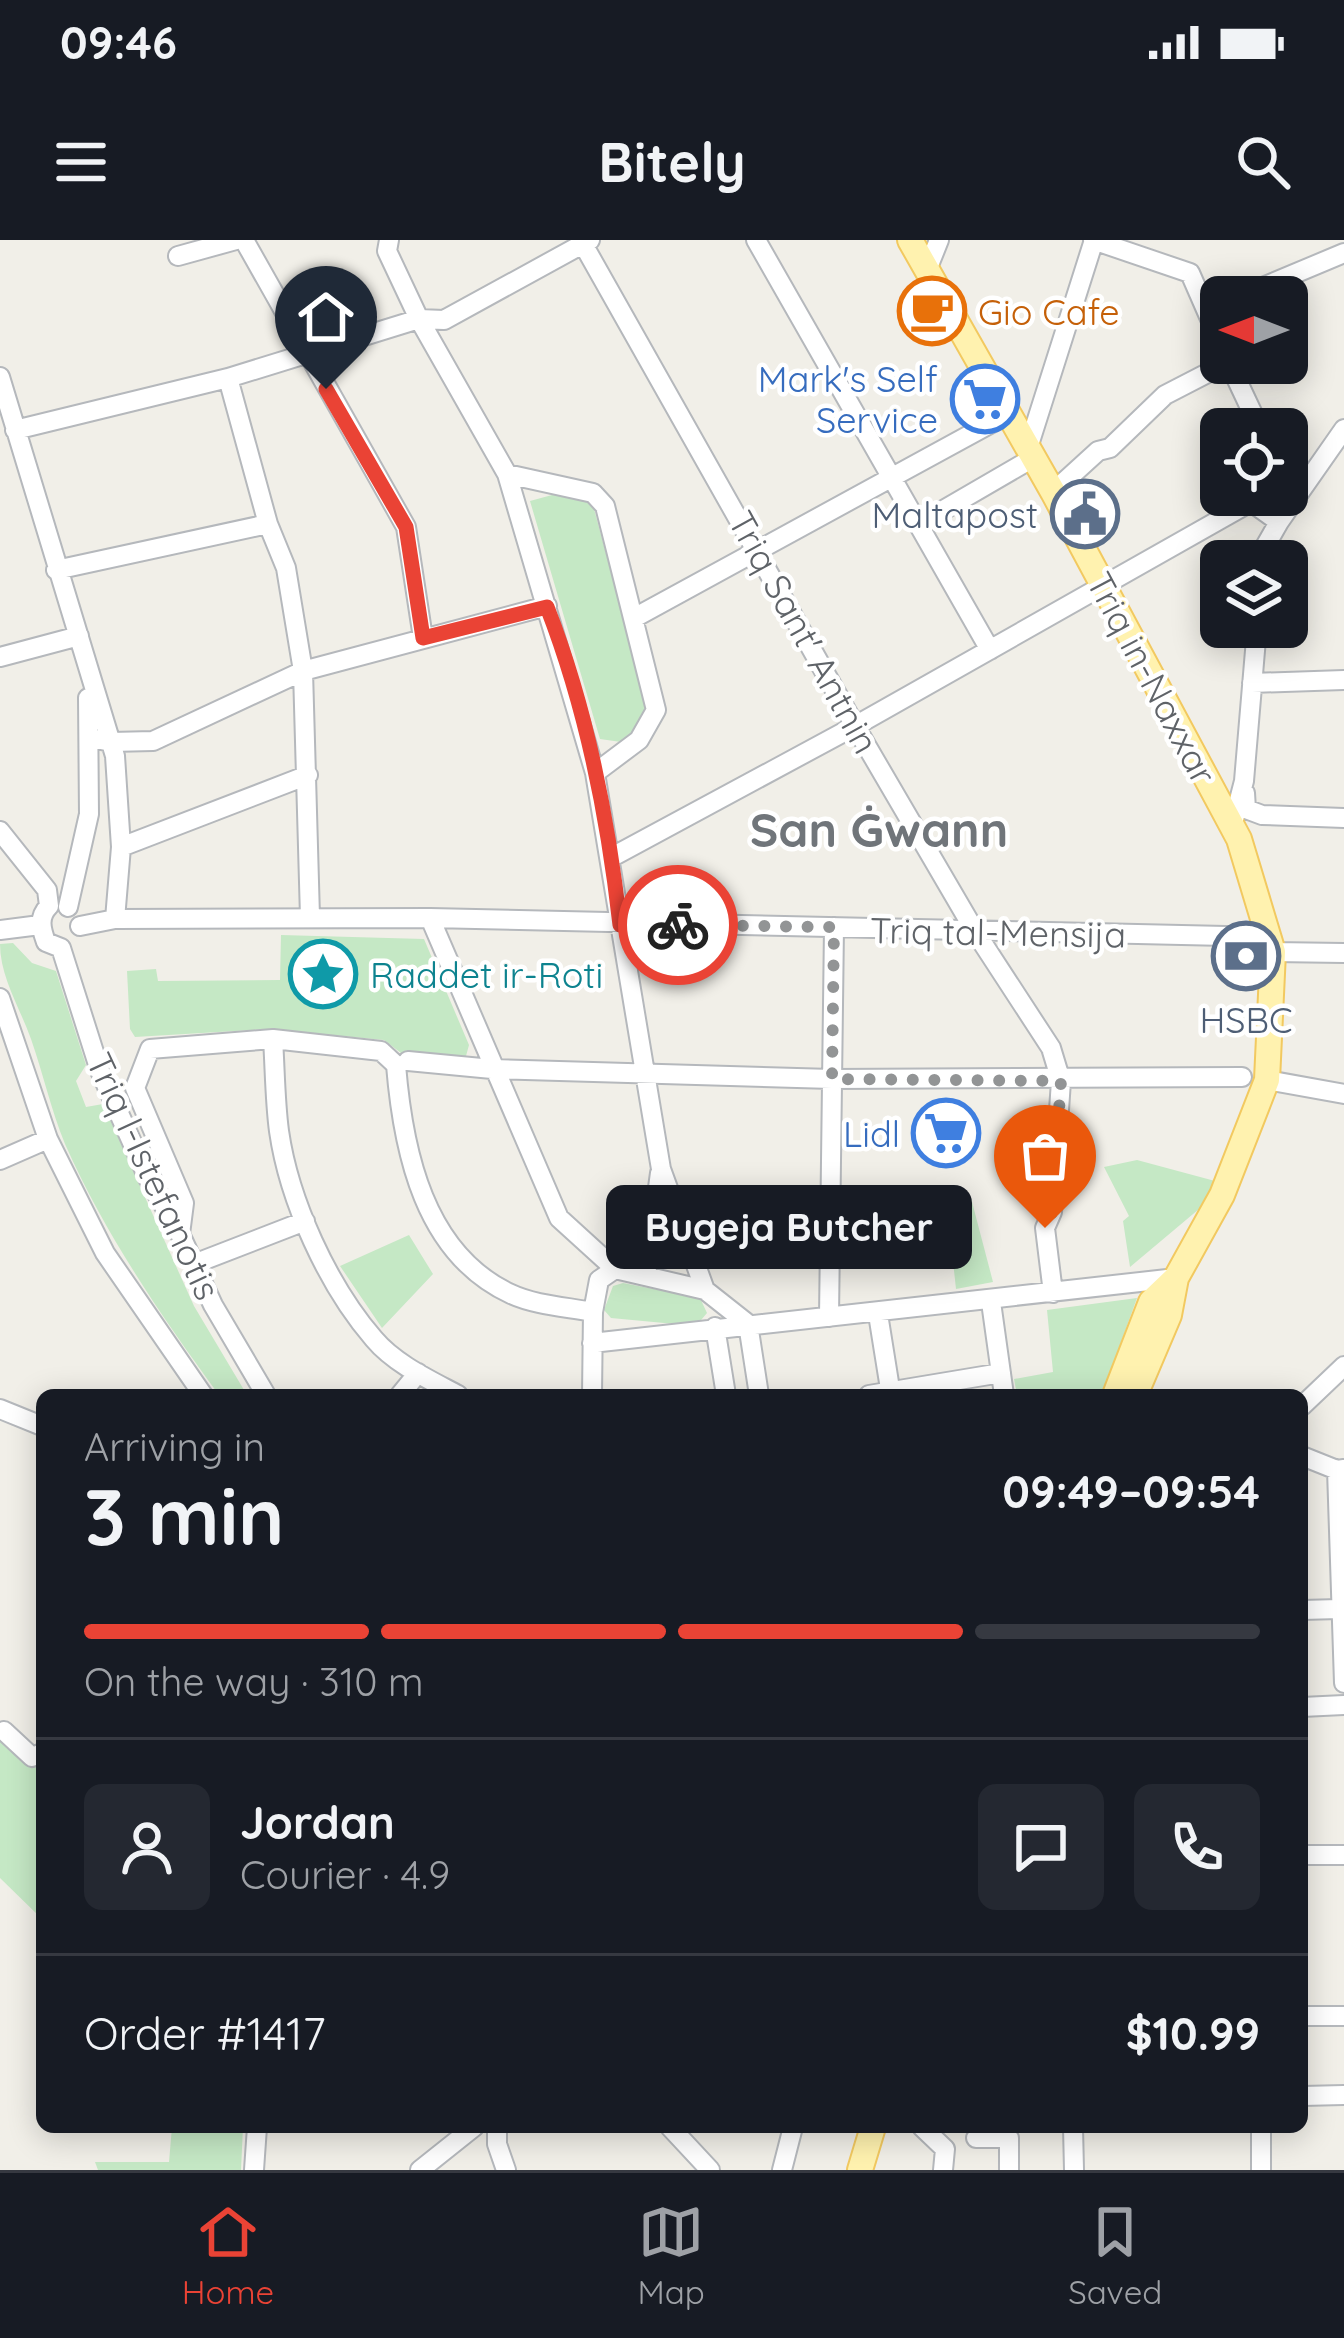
<!DOCTYPE html>
<meta charset="utf-8">
<style>
:root{--surface:#171b24;--page:#242831;--text:#f1f3f6;--muted:#9ea1a6;--line:#363941;--accent:#ea4335}
body{margin:0;font-family:Quicksand,sans-serif;background:var(--page);color:var(--text);height:100vh;display:flex;flex-direction:column;font-size:45px;white-space:nowrap}
*{box-sizing:border-box;margin:0}
p{font-size:39px;color:var(--muted)}
.icon{flex:none;width:66px;height:66px;fill:none;stroke:currentColor;stroke-width:2;stroke-linecap:round;stroke-linejoin:round}
.map{position:relative;flex:1;overflow:hidden}
.drawer{position:absolute;left:36px;top:1149px;width:1272px;height:744px;display:flex;flex-direction:column;background:var(--surface);border-radius:18px;box-shadow:0 6px 30px #0003}
.drawer>*{flex:none}
.needle{width:78px;rotate:270deg}
.tools{position:absolute;left:1200px;top:36px;display:grid;gap:24px}
.tools a{display:grid;place-items:center;width:108px;height:108px;border-radius:18px;background:var(--surface);box-shadow:0 6px 30px #0003;font-size:60px}
.pin{position:absolute;display:grid;place-items:center;width:102px;height:102px;color:#fff;margin:-123px -51px;border-radius:50% 50% 50% 0;rotate:-45deg;box-shadow:0 0 12px #0007}
.pin .icon{rotate:45deg}
.courier{position:absolute;display:grid;place-items:center;width:120px;height:120px;margin:-60px;border:9px solid #ea4335;border-radius:50%;background:#fff;color:#222;box-shadow:0 3px 15px #0007}
.bubble{position:absolute;height:84px;border-radius:18px;background:var(--surface);box-shadow:0 6px 30px #0003;font-size:39px;font-weight:700;line-height:84px;text-align:center}
.head em{font-style:normal;font-weight:700}
.head div{display:flex;flex-direction:column-reverse}
.head{display:flex;align-items:center;justify-content:space-between;height:204px;padding:0 48px}
h1{font-size:78px;font-weight:700;line-height:90px}
.bar{display:grid;grid-template-columns:repeat(4,1fr);gap:18px 12px;align-content:center;height:144px;padding:0 48px}
.bar i{height:15px;border-radius:9px;background:var(--line)}
.bar .on{background:var(--accent)}
.bar p{grid-column:span 4}
.line{display:flex;align-items:center;gap:30px;padding:0 48px;border-top:3px solid var(--line)}
.line div{flex:1}
.round{display:grid;place-items:center;flex:none;width:126px;height:126px;border-radius:18px;background:var(--page)}
.status{display:flex;justify-content:space-between;align-items:center;height:84px;padding:0 60px;background:var(--surface);direction:ltr}
.status svg{height:33px;fill:currentColor}
header{display:flex;justify-content:space-between;align-items:center;height:156px;padding:0 48px;background:var(--surface);font-size:54px;font-weight:700}
.menu{display:flex;justify-content:space-around;align-items:center;height:168px;border-top:3px solid var(--line);background:var(--surface);font-size:33px;color:var(--muted)}
.menu a{display:grid;justify-items:center;gap:6px}
.menu .on{color:var(--accent)}
.map>svg:first-child{display:block}
.green{fill:#c5e8c5}
.lines{fill:none;stroke-linecap:round;stroke-linejoin:round}
.minor-casing{stroke:#b5b8bc;stroke-width:22}
.major-casing{stroke:#f2c960;stroke-width:28}
.minor{stroke:#fff;stroke-width:18}
.major{stroke:#fff2af;stroke-width:24}
.done{stroke:#929495;stroke-width:12;stroke-dasharray:0 21.6}
.route{stroke:#ea4335;stroke-width:15}
.labels{text-anchor:middle;dominant-baseline:central;stroke-width:9;stroke-linejoin:round;paint-order:stroke}
.food-label{font-size:36px;fill:#c56008;stroke:#fff;text-anchor:start}
.shop-label{font-size:36px;fill:#366cbe;stroke:#fff;text-anchor:end}
.service-label{font-size:36px;fill:#4e5e75;stroke:#fff;text-anchor:end}
.street-label{font-size:36px;fill:#5f6368;stroke:#fff}
.culture-label{font-size:36px;fill:#0d838f;stroke:#fff;text-anchor:start}
.district-label{font-size:48px;font-weight:bold;fill:#70757a;stroke:#fff}
</style>
<div class="status"><b>09:46</b><svg viewBox="0 0 49 12"><path d="M0 12V9h3v3zM5 12V6h3v6zM10 12V3h3v9zM15 12V0h3v12zM26 1h20v11H26zM47 4h2v5h-2z"/></svg></div>
<header><svg class="icon" aria-label="menu" viewBox="0 0 24 24"><path d="M4 6h16M4 12h16M4 18h16"/></svg>Bitely<svg class="icon" aria-label="search" viewBox="0 0 24 24"><circle cx="10" cy="10" r="6"/><path d="M15 15l6 6"/></svg></header>
<div class="map">
<svg width="1344" height="1930" viewBox="0 0 1344 1930">
<rect width="100%" height="100%" fill="#f1efe8"/>
<path class="green" d="M563,252l30,13 56,209 -21,29 -28,-4 -70,-238z
M281,695l143,4 45,106 -3,11 -65,-3 -17,-13 -117,-11 -132,8 -5,-8 -3,-58 29,-2 2,12 122,-1z
M13,703l19,20 24,8 30,94 -10,16 10,26 17,-3 91,202 53,89h-28c-58,-79 -114,-161 -154,-251 -14,-34 -22,-71 -34,-105 -11,-31 -31,-62 -31,-95z
M1137,920l78,21 -10,23 -75,63 -7,-46 6,-5 -25,-49z
M946,957l25,1 22,84 -37,7z
M409,995l24,39 -51,54 -42,-62z
M623,1043l77,15 7,15 -11,13 -85,-8 -7,-8 9,-24z
M1137,1058l-35,97h-85l-3,-16 39,-7 -6,-62z
M0,1497l42,20v162l-42,-41z
M172,1887h71l-2,43h-143l-3,-8h74z"/>
<g class="lines">
<defs>
<path id="minor" d="M244,0l162,287 17,111
M389,0l-2,11 32,68 88,155 88,299 66,396 44,121 43,34
M756,0l234,410
M1093,0l97,33 31,71
M583,4l272,482 121,207 75,115 10,33 -9,131 -7,16 8,65
M178,16l58,-16
M927,30l12,-30
M1239,57l105,-44
M1229,123l31,66
M0,137l115,379 6,91 -6,72
M228,138l40,146 18,44 17,103 7,246
M15,190l213,-52 191,-59 25,1 146,-80
M1028,208l66,-208
M507,234l86,19 12,13 51,204 -17,30 -44,33
M1053,252l45,-41 12,-3 55,-53 62,-32
M1255,255l-4,7 28,20 -16,28 -1,11
M1279,282l65,-93
M921,283l112,-65
M56,330l212,-46
M634,378l374,-204
M0,417l79,-21
M1252,443l92,-3
M91,498l20,4 42,-1 150,-70 244,-65
M1245,553l1,16 16,6 82,3
M1232,587l12,-46 13,-154
M0,591l47,59 2,16
M121,607l187,-72
M612,617l243,-131 396,-224
M49,666c-11,11 -8,22 -3,36l15,6
M68,667l21,-93 -1,-116
M430,678l129,300 56,51
M80,686l35,-7 315,-1 840,19
M0,690l40,-5
M61,708l39,123 48,107 32,56 33,71 53,90
M1273,712l71,1
M0,758l48,141 57,114 98,142
M273,799c2,31 2,62 6,92 10,70 49,155 95,208 21,25 56,41 84,56
M408,821l84,8 340,10 410,-2
M1267,840l77,14
M0,920l48,-21
M180,994l4,-31 -49,-115 15,-39 123,-10 108,12 15,14c7,86 28,189 115,229 23,11 56,13 82,18
M194,1024l111,-43
M646,1035l14,-102
M991,1062l13,93
M878,1074l13,81
M829,1077l5,-390
M748,1084l11,71
M715,1087l11,68
M592,1103l584,-65
M400,1155l18,-22
M592,1155l1,-83 6,-32 16,-11 90,21
M869,1155l132,-22
M1302,1166l42,-40
M0,1169l42,17
M1302,1216l35,14 7,-1
M1337,1230l7,213
M1302,1370l37,-1
M1302,1467l42,-2
M4,1491l28,26 10,-4
M1302,1615h42
M1302,1776h42
M1302,1856l42,-1
M497,1887v17l9,26
M670,1887l40,43
M922,1887l23,22 -2,21
M1073,1887l1,43
M976,1898h33v32
M254,1930l3,-43
M420,1930l54,-43
M782,1930l11,-43
M1261,1930v-43"/>
<path id="major" d="M910,0l143,252 186,347 34,113 -6,128 -45,115 -46,83 -25,24 -36,93
M1135,1155l34,-80 7,-37
M860,1930l13,-43"/>
</defs>
<use href="#minor" class="minor-casing"/>
<use href="#major" class="major-casing"/>
<use href="#minor" class="minor"/>
<use href="#major" class="major"/>
</g>
<g class="lines">
<path class="done" d="M678,685l156,2 -2,152 229,2 -9,131 -7,16"/>
<path class="route" d="M326,149l80,138 17,111 124,-31c39,100 61,211 73,318h58"/>
</g>
<defs>
<symbol id="cafe-ring" viewBox="-11 -11 22 22"><circle r="9.5" fill="#fff" stroke="#e8710a" stroke-width="1.5"/><path d="M-5.5-4.5H6V0H3Q3 3.5 0 3.5H-2.5Q-5.5 3.5-5.5 0ZM3-3.2v2h1.7v-2ZM-6 4.5H4V6H-6Z" fill="#e8710a"/></symbol>
<symbol id="supermarket-ring" viewBox="-11 -11 22 22"><circle r="9.5" fill="#fff" stroke="#3f7fe0" stroke-width="1.5"/><path d="M-6-5.5h2.5l.6 2H6L4.5 2H-2.5L-4.4-4H-6ZM-1.5 3.2a1.3 1.3 0 1 0 .1 0ZM3 3.2a1.3 1.3 0 1 0 .1 0Z" fill="#3f7fe0"/></symbol>
<symbol id="civic-ring" viewBox="-11 -11 22 22"><circle r="9.5" fill="#fff" stroke="#5c6f8a" stroke-width="1.5"/><path d="M-.6-6.5H3V-4.5H.6V-3L4-1V1h2V6H-6V1h2V-1L-.6-3ZM-1.2 2.5V6h2.4V2.5Z" fill="#5c6f8a"/></symbol>
<symbol id="bank-ring" viewBox="-11 -11 22 22"><circle r="9.5" fill="#fff" stroke="#5c6f8a" stroke-width="1.5"/><path d="M-6-4H6V4H-6ZM0-2.3a2.3 2.3 0 1 0 0 4.6a2.3 2.3 0 1 0 0-4.6Z" fill="#5c6f8a"/></symbol>
<symbol id="sight-ring" viewBox="-11 -11 22 22"><circle r="9.5" fill="#fff" stroke="#0f9aa8" stroke-width="1.5"/><path d="M0-6L1.8-2.2L6-1.7L2.9 1.2L3.7 5.4L0 3.3L-3.7 5.4L-2.9 1.2L-6-1.7L-1.8-2.2Z" fill="#0f9aa8"/></symbol>
</defs>
<g fill-rule="evenodd">
<use href="#cafe-ring" x="894" y="33" width="76" height="76"/>
<use href="#supermarket-ring" x="947" y="121" width="76" height="76"/>
<use href="#civic-ring" x="1047" y="236" width="76" height="76"/>
<use href="#bank-ring" x="1208" y="678" width="76" height="76"/>
<use href="#sight-ring" x="285" y="696" width="76" height="76"/>
<use href="#supermarket-ring" x="908" y="855" width="76" height="76"/>
</g>
<g class="labels">
<g class="food-label">
<text x="978" y="71">Gio Cafe</text>
</g>
<g class="shop-label">
<text x="938" y="138">Mark's Self<tspan x="938" dy="41">Service</tspan></text>
<text x="900" y="893">Lidl</text>
</g>
<g class="service-label">
<text x="1038" y="274">Maltapost</text>
<text x="1246" y="779" text-anchor="middle">HSBC</text>
</g>
<g class="street-label">
<text transform="translate(804 392) rotate(61)">Triq Sant' Antnin</text>
<text transform="translate(1152 438) rotate(62)">Triq in-Naxxar</text>
<text transform="translate(998 692) rotate(1)">Triq tal-Mensija</text>
<text transform="translate(154 936) rotate(65)">Triq l-Istefanotis</text>
</g>
<g class="culture-label">
<text x="370" y="734">Raddet ir-Roti</text>
</g>
<g class="district-label">
<text x="879" y="589">San Ġwann</text>
</g>
</g>
</svg>
<div class="tools">
<a><svg class="needle" viewBox="-14 -14 28 28"><path d="M0-13l5 13h-10z" fill="#e53935"/><path d="M0 13l5-13h-10z" fill="#9ea1a6"/></svg></a>
<a><svg class="icon" aria-label="locate" viewBox="0 0 24 24"><circle cx="12" cy="12" r="6"/><path d="M12 2v4M12 18v4M2 12h4M18 12h4"/></svg></a>
<a><svg class="icon" aria-label="layers" viewBox="0 0 24 24"><path d="M12 4l9 5-9 5-9-5zM3 14l9 5 9-5"/></svg></a>
</div>
<div class="pin" style="left:1045px;top:988px;background:#ea580c"><svg class="icon" aria-label="bag" viewBox="0 0 24 24"><path d="M5 8h14l-1 12H6zM9 8a3 3 0 0 1 6 0"/></svg></div>
<div class="pin" style="left:326px;top:149px;background:#1f2937"><svg class="icon" aria-label="home" viewBox="0 0 24 24"><path d="M3 11l9-7 9 7M6 9v11h12V9"/></svg></div>
<div class="courier" style="left:678px;top:685px"><svg class="icon" aria-label="bike" viewBox="0 0 24 24"><circle cx="6" cy="16" r="4"/><circle cx="18" cy="16" r="4"/><path d="M6 16l4-8h5l3 8M10 8l3 8H6M13 5h3"/></svg></div>
<div class="bubble" style="left:606px;top:945px;width:366px">Bugeja Butcher</div>
<section class="drawer">
<div class="head"><div><h1>3 min</h1><p>Arriving in</p></div><em>09:49–09:54</em></div>
<div class="bar"><i class="on"></i><i class="on"></i><i class="on"></i><i></i><p>On the way · 310 m</p></div>
<div class="line" style="height:216px"><a class="round"><svg class="icon" aria-label="person" viewBox="0 0 24 24"><circle cx="12" cy="8" r="4"/><path d="M4 21q1-7 8-7t8 7"/></svg></a><div><b>Jordan</b><p>Courier · 4.9</p></div><a class="round"><svg class="icon" aria-label="chat" viewBox="0 0 24 24"><path d="M4 5h16v11H9l-5 4z"/></svg></a><a class="round"><svg class="icon" aria-label="phone" viewBox="0 0 24 24"><path d="M5 4h4l2 5-3 2q2 4 5 5l2-3 5 2v4C11 20 4 13 5 4z"/></svg></a></div>
<div class="line" style="height:156px"><div>Order #1417</div><b>$10.99</b></div>
</section>
</div>
<nav class="menu">
<a class="on"><svg class="icon" aria-label="home" viewBox="0 0 24 24"><path d="M3 11l9-7 9 7M6 9v11h12V9"/></svg>Home</a>
<a><svg class="icon" aria-label="map" viewBox="0 0 24 24"><path d="M3 6l6-2 6 2 6-2v14l-6 2-6-2-6 2zM9 4v14M15 6v14"/></svg>Map</a>
<a><svg class="icon" aria-label="saved" viewBox="0 0 24 24"><path d="M7 4h10v16l-5-4-5 4z"/></svg>Saved</a>
</nav>
